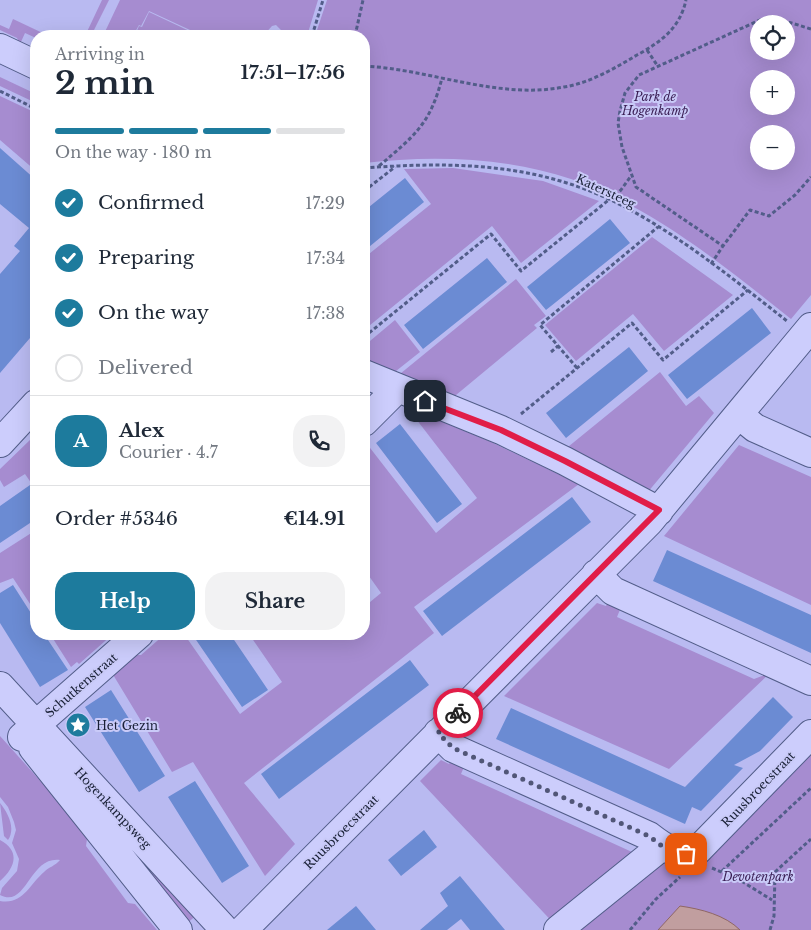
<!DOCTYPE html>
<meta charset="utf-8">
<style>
:root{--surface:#fff;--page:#f2f2f3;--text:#1f2937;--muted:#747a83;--line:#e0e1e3;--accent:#1d7b9d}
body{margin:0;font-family:"Libre Baskerville",serif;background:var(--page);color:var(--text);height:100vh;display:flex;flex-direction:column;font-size:19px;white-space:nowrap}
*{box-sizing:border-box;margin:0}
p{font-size:16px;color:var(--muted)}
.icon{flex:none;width:28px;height:28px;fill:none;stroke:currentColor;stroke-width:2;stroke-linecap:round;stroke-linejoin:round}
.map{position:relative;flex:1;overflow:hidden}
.sheet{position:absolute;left:30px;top:30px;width:340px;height:610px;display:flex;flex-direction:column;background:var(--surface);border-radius:20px;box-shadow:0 5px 20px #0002}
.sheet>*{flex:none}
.buttons{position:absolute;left:750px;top:15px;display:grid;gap:10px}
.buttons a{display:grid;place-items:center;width:45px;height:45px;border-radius:50%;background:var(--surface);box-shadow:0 5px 20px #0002;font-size:25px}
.pin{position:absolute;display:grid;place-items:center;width:42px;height:42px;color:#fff;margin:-21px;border-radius:10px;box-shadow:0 2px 8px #0006}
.courier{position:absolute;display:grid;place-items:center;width:50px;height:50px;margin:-25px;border:4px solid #e11d48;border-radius:50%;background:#fff;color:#222;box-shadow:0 1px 6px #0007}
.summary em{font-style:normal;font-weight:800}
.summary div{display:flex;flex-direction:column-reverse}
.summary{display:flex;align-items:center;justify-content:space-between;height:85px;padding:0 25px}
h1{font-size:32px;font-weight:800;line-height:38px}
.bar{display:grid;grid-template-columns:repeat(4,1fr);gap:8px 5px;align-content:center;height:60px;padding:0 25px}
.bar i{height:6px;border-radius:4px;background:var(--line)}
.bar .on{background:var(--accent)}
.bar p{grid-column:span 4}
.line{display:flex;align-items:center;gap:12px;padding:0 25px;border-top:1px solid var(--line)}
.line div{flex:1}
.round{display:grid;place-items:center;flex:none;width:52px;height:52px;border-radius:20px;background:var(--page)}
ol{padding:0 25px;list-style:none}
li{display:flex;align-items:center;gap:15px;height:55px}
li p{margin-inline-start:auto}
li .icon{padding:5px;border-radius:50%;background:var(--accent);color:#fff;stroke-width:4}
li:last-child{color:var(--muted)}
li i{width:28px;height:28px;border:2px solid var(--line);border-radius:50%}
.button{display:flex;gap:10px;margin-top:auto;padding:10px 25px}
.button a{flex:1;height:58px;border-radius:20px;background:var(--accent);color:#fff;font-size:20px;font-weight:800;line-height:58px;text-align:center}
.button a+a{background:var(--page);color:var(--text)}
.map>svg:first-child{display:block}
.green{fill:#a68cd0;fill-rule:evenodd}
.water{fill:#c19e9f;stroke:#8f6665}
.building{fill:#6b8bd3}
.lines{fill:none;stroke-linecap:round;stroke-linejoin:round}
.minor-casing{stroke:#525d89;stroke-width:30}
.path{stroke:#525d89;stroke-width:3;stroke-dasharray:4 2.5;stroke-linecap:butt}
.minor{stroke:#cccdfc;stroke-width:28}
.done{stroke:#515677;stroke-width:5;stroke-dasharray:0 9}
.route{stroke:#e11d48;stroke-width:6}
.labels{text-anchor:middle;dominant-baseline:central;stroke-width:4;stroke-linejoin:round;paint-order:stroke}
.park-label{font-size:12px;font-style:italic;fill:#3a1e54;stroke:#c9caf8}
.street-label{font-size:12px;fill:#192036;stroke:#c9caf8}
.poi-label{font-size:12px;fill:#192036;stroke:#c9caf8;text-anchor:start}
</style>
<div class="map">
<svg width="811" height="930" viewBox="0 0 811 930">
<rect width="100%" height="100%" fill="#b9baf1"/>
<path class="green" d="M102,0h7l-18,36h-6z
M120,0h198l-11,36h-29l3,-6 -5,-5 -4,1 -9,10h-60l-54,-25 -8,15 -2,-1 -5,9 3,2h-34z
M327,0h484v295l-20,24c-67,-53 -138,-112 -220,-140 -66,-22 -139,-24 -207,-16v-127h-49zM759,24h27v27h-27zM759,79h27v27h-27zM759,134h27v27h-27z
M149,12l51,24h-62l-2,-3 3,-7 3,1z
M13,19l36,17h-13v2l-11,-5 -5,11 -3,-6 -17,-8v-5l9,4z
M0,77l36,17v9l-36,-17z
M0,96l36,17v58l-36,-31z
M453,168l90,13 56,20 -78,62 -29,-37 -128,104v-72l67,-54 -27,-35z
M652,237l81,58 -69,56 -31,-37 -57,47 -31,-36z
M516,279l30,37 -12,9 3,3 -87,72 -55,-22z
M395,320l25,32 -29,23 -27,-11v-18z
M660,372l26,34 13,-10 15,17 -67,80 -84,-42z
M413,410l76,31 90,43 -165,123 20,26 -190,150 51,61 -30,32 -72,-114 -21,10 -60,-99 21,-18h8l24,-21h19l56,80 42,-32 -33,-48h115v-27l17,-14 -17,-24v-123l3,-2 69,89 41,-35 -64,-83z
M30,440l6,8v42l-11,-16 -21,13 -4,-7v-11z
M739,445l72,32v128l-147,-69z
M36,530v83l-23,-35 -13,5v-30z
M611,597l12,5 -6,15 137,62 16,-6 -101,96 -165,-73 93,-93 9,3z
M50,634h63l-34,30 -2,-2 -6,5z
M0,736l62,69 25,34 -1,7 42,57 7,1 22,26h-157v-29c23,4 29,-16 44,-29 5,-5 11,-6 16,-12 -31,-4 -33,49 -60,35l2,-7 15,-17 2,-12 -7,-16 4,-13 -2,-8 -6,-15 -8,-10z
M811,745v185h-251l-140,-149 21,-21 8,4 5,-9 13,5 -6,14 193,88 36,2z
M97,802l102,111 -14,12z
M0,803c8,10 16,25 8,37l-4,-4z
M0,840c21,11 15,28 0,41z"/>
<path class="water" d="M680,906c21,3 45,9 60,24h-82z"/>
<path class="building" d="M0,148l36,32v151l-36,42v-99l20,-23 -6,-5 15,-18 -29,-24z
M405,178l19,24 -60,49v-40z
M610,219l20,24 -84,67 -19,-23z
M487,258l20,24 -84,67 -19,-24z
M752,308l19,25 -84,66 -19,-24z
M629,347l19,24 -82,67 -20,-25z
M400,424l62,80 -25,19 -61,-80z
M30,485l6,9v25l-36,24v-37z
M572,497l19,25 -149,114 -19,-25z
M667,550l144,65v38l-158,-72z
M13,585l23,36v13h8l24,36 -28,17 -40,-64v-30z
M192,634h38l38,56 -26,17z
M410,660l19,25 -150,114 -18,-25z
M111,690l54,86 -26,16 -54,-85z
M773,697l20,20 -33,34 -26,14 9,3 -42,43 -9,-4 -7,17 -189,-85 15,-31 174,79z
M195,781l54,85 -27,17 -54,-86z
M424,830l13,17 -36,29 -13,-16z
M460,876l45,54h-35l-9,-11 -14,11h-27l28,-24 -8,-13z
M356,906l20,24h-49z"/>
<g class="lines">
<defs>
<path id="minor" d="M0,48l36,17
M364,374l137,56 64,31 94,50
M739,415l16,13 56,25
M364,422l33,-33
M0,443l36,-39
M596,574l17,17 198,90
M0,686l225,244
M438,733l15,15 196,88c14,11 31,23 49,14l113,-116
M22,737l117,-103
M33,748l145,182
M243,930l406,-408 162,-195
M558,930l104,-84"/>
</defs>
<use href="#minor" class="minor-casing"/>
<path class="path" d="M811,29l-39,-12 -12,3 -121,55 -14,18 -5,18 -2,12 4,24 14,40 87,59 27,-36 19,6 26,-21 16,-18
M312,36l11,-36
M355,36l8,-36
M647,50l10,15
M364,66c65,3 135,34 200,21 26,-4 51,-19 73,-32 24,-13 43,-27 49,-55
M0,91l36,18
M379,166c35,-30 51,-41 63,-88
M364,168c69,-5 139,-6 206,16 76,23 154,88 217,137
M364,191l31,-24
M711,264l12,-18
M364,337l127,-103 30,37 100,-81 10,-14
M551,352l7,-6
M577,368l-37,-43 118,-98
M521,414l111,-91 31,37 85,-70
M712,868l26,11 34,21
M722,871l89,-83
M630,930l26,-31 24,-22
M770,930l4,-14 1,-44 36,-33"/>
<use href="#minor" class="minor"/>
</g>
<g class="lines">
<path class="done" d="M458,713l-20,20 15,15 196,88 13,10 24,8"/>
<path class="route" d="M425,401l76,29 64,31 94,49 -201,203"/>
</g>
<defs>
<symbol id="sight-disc" viewBox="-11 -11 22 22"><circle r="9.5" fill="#1d7b9d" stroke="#c9caf8"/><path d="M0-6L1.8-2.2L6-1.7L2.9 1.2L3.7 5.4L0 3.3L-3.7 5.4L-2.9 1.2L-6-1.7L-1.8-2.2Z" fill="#fff"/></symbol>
</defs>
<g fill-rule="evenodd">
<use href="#sight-disc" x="64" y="711" width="28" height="28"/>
</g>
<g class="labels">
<g class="park-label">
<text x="655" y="96">Park de<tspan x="655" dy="14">Hogenkamp</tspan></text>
<text x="758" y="876">Devotenpark</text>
</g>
<g class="street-label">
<text transform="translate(606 191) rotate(25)">Katersteeg</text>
<text transform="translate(81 685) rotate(-41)">Schutkenstraat</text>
<text transform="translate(758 789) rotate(-46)">Ruusbroecstraat</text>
<text transform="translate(113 808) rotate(47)">Hogenkampsweg</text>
<text transform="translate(341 832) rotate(-45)">Ruusbroecstraat</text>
</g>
<g class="poi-label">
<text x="96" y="725">Het Gezin</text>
</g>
</g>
</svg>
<div class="buttons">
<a><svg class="icon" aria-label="locate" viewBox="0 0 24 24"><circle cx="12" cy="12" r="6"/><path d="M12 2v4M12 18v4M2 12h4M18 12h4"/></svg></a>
<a>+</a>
<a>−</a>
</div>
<div class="pin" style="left:686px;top:854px;background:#ea580c"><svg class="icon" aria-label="bag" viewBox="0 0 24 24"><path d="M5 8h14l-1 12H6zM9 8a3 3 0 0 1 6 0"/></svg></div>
<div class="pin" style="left:425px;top:401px;background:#1f2937"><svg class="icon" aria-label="home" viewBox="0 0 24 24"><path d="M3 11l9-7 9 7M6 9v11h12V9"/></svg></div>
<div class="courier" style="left:458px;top:713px"><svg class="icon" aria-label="bike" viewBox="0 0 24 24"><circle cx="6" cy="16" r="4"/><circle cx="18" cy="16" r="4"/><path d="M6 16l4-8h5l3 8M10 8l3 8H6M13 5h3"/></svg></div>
<section class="sheet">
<div class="summary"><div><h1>2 min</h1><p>Arriving in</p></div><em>17:51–17:56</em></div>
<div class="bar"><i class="on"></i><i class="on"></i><i class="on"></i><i></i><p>On the way · 180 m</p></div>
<ol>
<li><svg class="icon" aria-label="check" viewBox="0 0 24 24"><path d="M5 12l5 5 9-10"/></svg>Confirmed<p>17:29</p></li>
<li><svg class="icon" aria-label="check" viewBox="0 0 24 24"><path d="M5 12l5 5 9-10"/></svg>Preparing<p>17:34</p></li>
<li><svg class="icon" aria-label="check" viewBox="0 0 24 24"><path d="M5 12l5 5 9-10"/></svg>On the way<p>17:38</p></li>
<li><i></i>Delivered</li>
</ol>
<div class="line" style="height:90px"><b class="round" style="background:var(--accent);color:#fff">A</b><div><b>Alex</b><p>Courier · 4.7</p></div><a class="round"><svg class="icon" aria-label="phone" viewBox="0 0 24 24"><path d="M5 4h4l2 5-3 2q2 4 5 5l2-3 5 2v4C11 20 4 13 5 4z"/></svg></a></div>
<div class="line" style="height:65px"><div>Order #5346</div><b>€14.91</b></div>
<div class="button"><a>Help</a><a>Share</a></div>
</section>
</div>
